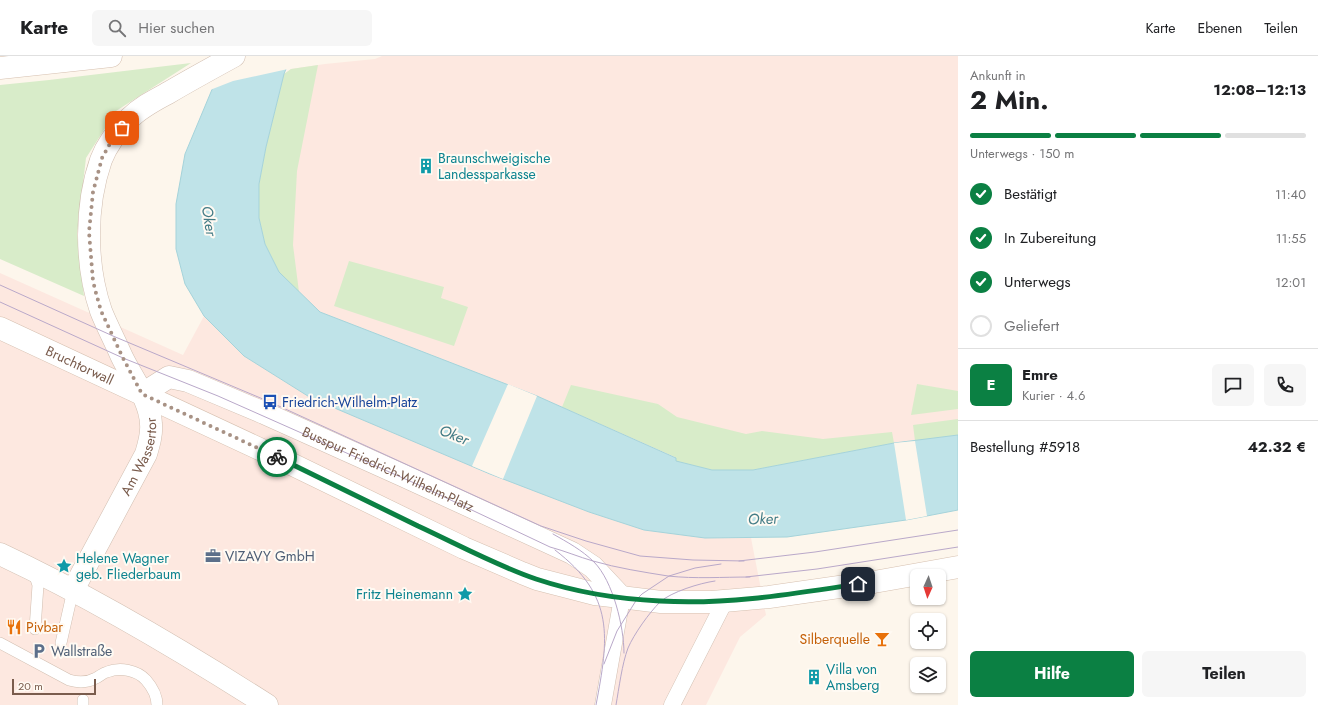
<!DOCTYPE html>
<html lang="de">
<meta charset="utf-8">
<style>
:root{--surface:#fff;--page:#f6f6f6;--text:#202124;--muted:#757577;--line:#e0e0e0;--accent:#0b8043}
body{margin:0;font-family:Jost,sans-serif;background:var(--page);color:var(--text);height:100vh;display:flex;flex-direction:column;font-size:15px;white-space:nowrap}
*{box-sizing:border-box;margin:0}
p{font-size:13px;color:var(--muted)}
.icon{flex:none;width:22px;height:22px;fill:none;stroke:currentColor;stroke-width:2;stroke-linecap:round;stroke-linejoin:round}
.map{position:relative;flex:1;overflow:hidden}
.sheet{display:flex;flex-direction:column;background:var(--surface);width:360px}
.sheet>*{flex:none}
.needle{width:26px;rotate:183deg}
.fabs{position:absolute;left:910px;top:513px;display:grid;gap:8px}
.fabs a{display:grid;place-items:center;width:36px;height:36px;border-radius:6px;background:var(--surface);box-shadow:0 1px 3px #0004;font-size:20px}
.scale{position:absolute;left:12px;bottom:10px;width:84px;box-sizing:border-box;padding-left:4px;border:2px solid #7a5c4d;border-top:0;font-size:11px;line-height:14px;white-space:nowrap;color:#7a5c4d;-webkit-text-stroke:3px #fffaf3;paint-order:stroke}
.pin{position:absolute;display:grid;place-items:center;width:34px;height:34px;color:#fff;margin:-17px;border-radius:8px;box-shadow:0 2px 6px #0006}
.courier{position:absolute;display:grid;place-items:center;width:40px;height:40px;margin:-20px;border:3px solid #0b8043;border-radius:50%;background:#fff;color:#222;box-shadow:0 1px 5px #0007}
.overview em{font-style:normal;font-weight:700}
.overview div{display:flex;flex-direction:column-reverse}
.overview{display:flex;align-items:center;justify-content:space-between;height:68px;padding:0 12px}
h1{font-size:26px;font-weight:700;line-height:30px}
.bar{display:grid;grid-template-columns:repeat(4,1fr);gap:6px 4px;align-content:center;height:48px;padding:0 12px}
.bar i{height:5px;border-radius:3px;background:var(--line)}
.bar .selected{background:var(--accent)}
.bar p{grid-column:span 4}
.line{display:flex;align-items:center;gap:10px;padding:0 12px;border-top:1px solid var(--line)}
.line div{flex:1}
.round{display:grid;place-items:center;flex:none;width:42px;height:42px;border-radius:6px;background:var(--page)}
ol{padding:0 12px;list-style:none}
li{display:flex;align-items:center;gap:12px;height:44px}
li p{margin-inline-start:auto}
li .icon{padding:4px;border-radius:50%;background:var(--accent);color:#fff;stroke-width:4}
li:last-child{color:var(--muted)}
li i{width:22px;height:22px;border:2px solid var(--line);border-radius:50%}
.primary-button{display:flex;gap:8px;margin-top:auto;padding:8px 12px}
.primary-button a{flex:1;height:46px;border-radius:6px;background:var(--accent);color:#fff;font-size:16px;font-weight:700;line-height:46px;text-align:center}
.primary-button a+a{background:var(--page);color:var(--text)}
header{display:flex;align-items:center;gap:24px;box-sizing:border-box;height:56px;padding:0 20px;background:var(--surface);border-bottom:1px solid var(--line)}
header strong{font-size:19px}
nav{display:flex;gap:22px;margin-inline-start:auto;font-size:14px}
.search{width:280px;height:36px;background:var(--page);display:flex;align-items:center;gap:10px;box-sizing:border-box;padding:0 14px;border-radius:6px;color:var(--muted);font-size:15px}
main{display:flex;flex:1;min-height:0}
.map>svg:first-child{display:block}
.commercial{fill:#fde8e0}
.green{fill:#d8ecc9}
.water{fill:#bfe3e8;stroke:#a5d3da}
.pier{fill:#fdf6ec}
.lines{fill:none;stroke-linecap:round;stroke-linejoin:round}
.service-casing{stroke:#d1beb0;stroke-width:12}
.pedestrian-casing{stroke:#d1beb0;stroke-width:17}
.minor-casing{stroke:#d1beb0;stroke-width:23}
.tertiary-casing{stroke:#d1beb0;stroke-width:23}
.secondary-casing{stroke:#d6c0b0;stroke-width:23}
.service{stroke:#fff;stroke-width:11}
.pedestrian{stroke:#fff;stroke-width:16}
.minor{stroke:#fff;stroke-width:22}
.tertiary{stroke:#fff;stroke-width:22}
.secondary{stroke:#fff;stroke-width:22}
.tram{stroke:#b9a8c9;stroke-width:1}
.done{stroke:#a89285;stroke-width:4;stroke-dasharray:0 7.2}
.route{stroke:#0b8043;stroke-width:5}
.labels{text-anchor:middle;dominant-baseline:central;stroke-width:4;stroke-linejoin:round;paint-order:stroke}
.culture-label{font-size:14px;fill:#0d838f;stroke:#fffaf3;text-anchor:start}
.street-label{font-size:14px;fill:#7a5c4d;stroke:#fffaf3}
.transit-label{font-size:14px;fill:#164399;stroke:#fffaf3;text-anchor:start}
.service-label{font-size:14px;fill:#4e5e75;stroke:#fffaf3;text-anchor:start}
.food-label{font-size:14px;fill:#c56008;stroke:#fffaf3;text-anchor:start}
.water-label{font-size:15px;font-style:italic;fill:#437c86;stroke:#fffaf3}
</style>
<header>
<strong>Karte</strong>
<div class="search"><svg class="icon" aria-label="search" viewBox="0 0 24 24"><circle cx="10" cy="10" r="6"/><path d="M15 15l6 6"/></svg>Hier suchen</div>
<nav><a>Karte</a><a>Ebenen</a><a>Teilen</a></nav>
</header>
<main>
<div class="map">
<svg width="958" height="649" viewBox="0 0 958 649">
<rect width="100%" height="100%" fill="#fdf6ec"/>
<path class="commercial" d="M382,0h576v379l-64,8 -219,18v-4l-138,-61 -217,-84 -41,-40 -13,-125 18,-73 7,-5 34,-5 50,-5z
M0,217l183,82 21,-39 40,40 67,42 179,76 99,38 55,18 61,8h46l15,77 -26,22 -34,68h-706z"/>
<path class="green" d="M191,7l-75,48 -30,47 -9,76 7,62 -84,-37v-174l49,-5z
M318,9l-21,106 -4,74 6,47 -20,-20 -14,-28 -6,-26v-34l7,-37 18,-73 7,-5z
M349,205l95,26 -3,11 27,9 -14,39 -120,-40z
M917,328l41,7v18l-47,6z
M571,329l87,19 19,13 69,17 16,-3 61,8 69,-7 2,11 -141,27h-41l-37,-9v-4l-113,-50z
M958,363v16l-43,6 -2,-16z"/>
<path class="water" d="M226,0h65l-7,18 -18,73 -7,37v34l6,26 14,28 41,40 217,84 139,62v3l36,9h41l141,-27 64,-8v75l-52,10 -119,17 -82,1 -61,-8 -55,-18 -99,-38 -179,-76 -67,-42 -40,-40 -19,-32 -9,-35v-45l9,-50z"/>
<path class="pier" d="M224,0h69l-5,13 -55,12 -23,9z
M508,328l29,12 -34,83 -31,-13z
M915,385l12,75 -21,4 -12,-77z"/>
<g class="lines">
<defs>
<path id="service" d="M32,517l4,6 2,6 -3,44
M0,587l69,37c10,3 18,3 27,-2 4,-2 7,-5 11,-6 13,-5 30,-2 39,8 7,8 11,15 11,25
M61,587l12,-53
M83,649v-5"/>
<path id="pedestrian" d="M603,649l19,-107
M672,649l53,-104"/>
<g id="minor">
<path d="M0,498c92,43 181,96 267,151"/>
<path id="s1" d="M73,534l73,-136c3,-10 6,-20 5,-30 -1,-25 -20,-47 -30,-69 -6,-14 -14,-29 -20,-44 -16,-47 -16,-105 0,-151 6,-16 18,-31 29,-42 11,-11 25,-18 38,-25 22,-13 44,-25 66,-37"/>
</g>
<g id="tertiary">
<path id="s2" d="M142,338l27,-17 19,4 76,32 140,63 168,77 21,14 29,31"/>
</g>
<g id="secondary">
<path d="M0,12l111,-12"/>
<path id="s3" d="M0,272l279,130 185,90 58,25 15,6 31,8 27,7 42,5 24,3h51l57,-5 105,-15 84,-15"/>
</g>
</defs>
<use href="#service" class="service-casing"/>
<use href="#pedestrian" class="pedestrian-casing"/>
<use href="#minor" class="minor-casing"/>
<use href="#tertiary" class="tertiary-casing"/>
<use href="#secondary" class="secondary-casing"/>
<use href="#service" class="service"/>
<use href="#pedestrian" class="pedestrian"/>
<use href="#minor" class="minor"/>
<use href="#tertiary" class="tertiary"/>
<use href="#secondary" class="secondary"/>
<path class="tram" d="M0,229l113,51 157,66 271,124 45,15 54,15 53,4 51,1
M0,246l123,56 95,38 203,90 129,61c15,4 29,10 43,14 24,7 50,11 75,15 27,3 55,1 82,1
M553,478c14,8 29,16 41,28 19,19 30,65 30,91
M555,494c60,46 54,87 41,155
M739,505l76,-9 143,-22
M746,521l71,-8 141,-22
M604,608l13,-33 20,-32 5,-5 27,-18 26,-8 26,-4
M616,649c3,-17 6,-41 12,-57 6,-14 21,-35 32,-46 11,-10 40,-19 55,-21"/>
</g>
<g class="lines">
<path class="done" d="M122,72l-9,10 -11,20 -9,34 -4,40 4,49 3,12 5,18 22,47 19,36 135,63"/>
<path class="route" d="M277,401c47,23 94,46 141,69 39,18 77,39 118,53 39,13 82,20 124,22 67,4 132,-7 198,-17"/>
</g>
<defs>
<symbol id="building-bare" viewBox="-9 -9 18 18"><path d="M-4-6H4V6H1V3H-1V6H-4ZM-2.5-4.3h1.7v1.8h-1.7ZM.8-4.3h1.7v1.8H.8ZM-2.5-1h1.7V.8h-1.7ZM.8-1h1.7V.8H.8Z" fill="#0f9aa8" stroke="#fffaf3" stroke-width="2.5" paint-order="stroke"/></symbol>
<symbol id="bus-bare" viewBox="-9 -9 18 18"><path d="M-5-6H5V4H4V6H2V4H-2V6H-4V4H-5ZM-3.5-4V0h7V-4ZM-3.5 1.2v1.5H-2V1.2ZM2 1.2v1.5H3.5V1.2Z" fill="#1a4fb4" stroke="#fffaf3" stroke-width="2.5" paint-order="stroke"/></symbol>
<symbol id="office-bare" viewBox="-9 -9 18 18"><path d="M-6-3h4V-5.5h4V-3h4V5H-6ZM-1-4.5V-3h2v-1.5ZM-6 0V1H6V0Z" fill="#5c6f8a" stroke="#fffaf3" stroke-width="2.5" paint-order="stroke"/></symbol>
<symbol id="sight-bare" viewBox="-9 -9 18 18"><path d="M0-6L1.8-2.2L6-1.7L2.9 1.2L3.7 5.4L0 3.3L-3.7 5.4L-2.9 1.2L-6-1.7L-1.8-2.2Z" fill="#0f9aa8" stroke="#fffaf3" stroke-width="2.5" paint-order="stroke"/></symbol>
<symbol id="restaurant-bare" viewBox="-9 -9 18 18"><path d="M-5-6h1v4h1v-4h1v4h1v-4h1v5L-1.5 .5V6h-2V.5L-5-1ZM5-6V6H3V1.5H1.5Q1.5-4 5-6Z" fill="#e8710a" stroke="#fffaf3" stroke-width="2.5" paint-order="stroke"/></symbol>
<symbol id="bar-bare" viewBox="-9 -9 18 18"><path d="M-6-5H6L.8 .8V4.5H3.5V6h-7V4.5H-.8V.8Z" fill="#e8710a" stroke="#fffaf3" stroke-width="2.5" paint-order="stroke"/></symbol>
<symbol id="parking-bare" viewBox="-9 -9 18 18"><path d="M-3.5-5.5H1a3.5 3.5 0 0 1 0 7H-1V5.5H-3.5ZM-1-3.4V-.6H.8a1.4 1.4 0 0 0 0-2.8Z" fill="#5c6f8a" stroke="#fffaf3" stroke-width="2.5" paint-order="stroke"/></symbol>
</defs>
<g fill-rule="evenodd">
<use href="#building-bare" x="415" y="99" width="22" height="22"/>
<use href="#bus-bare" x="259" y="335" width="22" height="22"/>
<use href="#office-bare" x="202" y="489" width="22" height="22"/>
<use href="#sight-bare" x="53" y="499" width="22" height="22"/>
<use href="#sight-bare" x="454" y="527" width="22" height="22"/>
<use href="#restaurant-bare" x="3" y="560" width="22" height="22"/>
<use href="#bar-bare" x="871" y="572" width="22" height="22"/>
<use href="#parking-bare" x="28" y="584" width="22" height="22"/>
<use href="#building-bare" x="803" y="610" width="22" height="22"/>
</g>
<g class="labels">
<g class="culture-label">
<text x="438" y="102">Braunschweigische<tspan x="438" dy="16">Landessparkasse</tspan></text>
<text x="76" y="502">Helene Wagner<tspan x="76" dy="16">geb. Fliederbaum</tspan></text>
<text x="453" y="538" text-anchor="end">Fritz Heinemann</text>
<text x="826" y="613">Villa von<tspan x="826" dy="16">Amsberg</tspan></text>
</g>
<g class="street-label">
<text stroke="none"><textPath href="#s3" startOffset="88">Bruchtorwall</textPath></text>
<text stroke="none"><textPath href="#s1" startOffset="150">Am Wassertor</textPath></text>
<text stroke="none"><textPath href="#s2" startOffset="270">Busspur Friedrich-Wilhelm-Platz</textPath></text>
</g>
<g class="transit-label">
<text x="282" y="346">Friedrich-Wilhelm-Platz</text>
</g>
<g class="service-label">
<text x="225" y="500">VIZAVY GmbH</text>
<text x="51" y="595">Wallstraße</text>
</g>
<g class="food-label">
<text x="26" y="571">Pivbar</text>
<text x="870" y="583" text-anchor="end">Silberquelle</text>
</g>
<g class="water-label">
<text transform="translate(209 165) rotate(81)">Oker</text>
<text transform="translate(454 379) rotate(22)">Oker</text>
<text transform="translate(763 463) rotate(-2)">Oker</text>
</g>
</g>
</svg>
<div class="fabs">
<a><svg class="needle" viewBox="-14 -14 28 28"><path d="M0-13l5 13h-10z" fill="#e53935"/><path d="M0 13l5-13h-10z" fill="#757577"/></svg></a>
<a><svg class="icon" aria-label="locate" viewBox="0 0 24 24"><circle cx="12" cy="12" r="6"/><path d="M12 2v4M12 18v4M2 12h4M18 12h4"/></svg></a>
<a><svg class="icon" aria-label="layers" viewBox="0 0 24 24"><path d="M12 4l9 5-9 5-9-5zM3 14l9 5 9-5"/></svg></a>
</div>
<div class="scale">20 m</div>
<div class="pin" style="left:122px;top:72px;background:#ea580c"><svg class="icon" aria-label="bag" viewBox="0 0 24 24"><path d="M5 8h14l-1 12H6zM9 8a3 3 0 0 1 6 0"/></svg></div>
<div class="pin" style="left:858px;top:528px;background:#1f2937"><svg class="icon" aria-label="home" viewBox="0 0 24 24"><path d="M3 11l9-7 9 7M6 9v11h12V9"/></svg></div>
<div class="courier" style="left:277px;top:401px"><svg class="icon" aria-label="bike" viewBox="0 0 24 24"><circle cx="6" cy="16" r="4"/><circle cx="18" cy="16" r="4"/><path d="M6 16l4-8h5l3 8M10 8l3 8H6M13 5h3"/></svg></div>
</div>
<section class="sheet">
<div class="overview"><div><h1>2 Min.</h1><p>Ankunft in</p></div><em>12:08–12:13</em></div>
<div class="bar"><i class="selected"></i><i class="selected"></i><i class="selected"></i><i></i><p>Unterwegs · 150 m</p></div>
<ol>
<li><svg class="icon" aria-label="check" viewBox="0 0 24 24"><path d="M5 12l5 5 9-10"/></svg>Bestätigt<p>11:40</p></li>
<li><svg class="icon" aria-label="check" viewBox="0 0 24 24"><path d="M5 12l5 5 9-10"/></svg>In Zubereitung<p>11:55</p></li>
<li><svg class="icon" aria-label="check" viewBox="0 0 24 24"><path d="M5 12l5 5 9-10"/></svg>Unterwegs<p>12:01</p></li>
<li><i></i>Geliefert</li>
</ol>
<div class="line" style="height:72px"><b class="round" style="background:var(--accent);color:#fff">E</b><div><b>Emre</b><p>Kurier · 4.6</p></div><a class="round"><svg class="icon" aria-label="chat" viewBox="0 0 24 24"><path d="M4 5h16v11H9l-5 4z"/></svg></a><a class="round"><svg class="icon" aria-label="phone" viewBox="0 0 24 24"><path d="M5 4h4l2 5-3 2q2 4 5 5l2-3 5 2v4C11 20 4 13 5 4z"/></svg></a></div>
<div class="line" style="height:52px"><div>Bestellung #5918</div><b>42.32 €</b></div>
<div class="primary-button"><a>Hilfe</a><a>Teilen</a></div>
</section>
</main>
